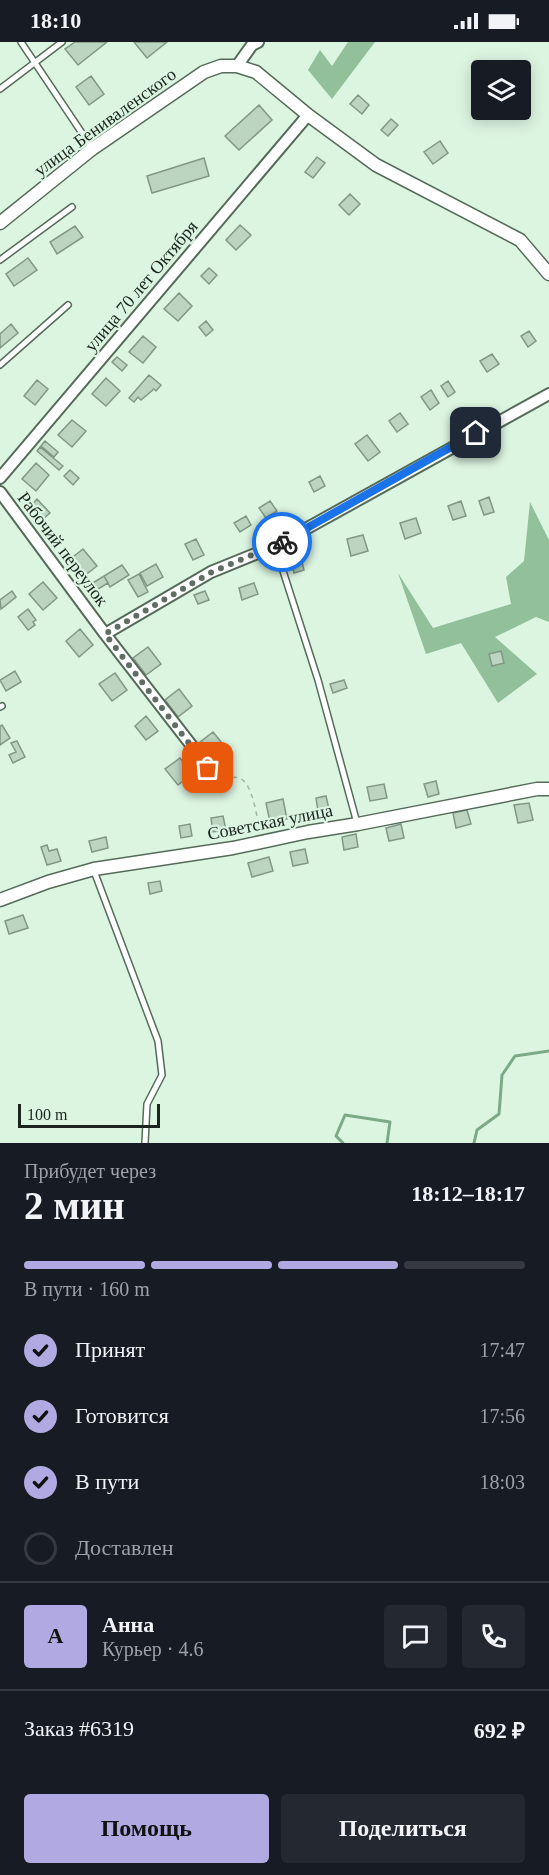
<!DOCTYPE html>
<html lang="ru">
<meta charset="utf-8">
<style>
:root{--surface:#171b24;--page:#242831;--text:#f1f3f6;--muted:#9ea1a6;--line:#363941;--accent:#b1a9e1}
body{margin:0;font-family:"Times New Roman",serif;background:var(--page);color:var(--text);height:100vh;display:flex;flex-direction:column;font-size:22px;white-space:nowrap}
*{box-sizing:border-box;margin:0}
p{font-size:20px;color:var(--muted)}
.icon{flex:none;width:33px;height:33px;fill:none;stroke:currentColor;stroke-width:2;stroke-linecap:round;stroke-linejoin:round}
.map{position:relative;height:1101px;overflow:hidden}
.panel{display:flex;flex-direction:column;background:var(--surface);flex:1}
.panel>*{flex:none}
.fabs{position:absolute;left:471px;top:18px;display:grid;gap:12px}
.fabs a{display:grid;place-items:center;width:60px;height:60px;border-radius:6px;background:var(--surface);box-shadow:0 3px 15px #0003;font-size:30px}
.scale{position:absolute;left:18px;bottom:15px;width:142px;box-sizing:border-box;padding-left:6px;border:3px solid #1b241d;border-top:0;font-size:16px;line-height:21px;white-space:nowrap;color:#1b241d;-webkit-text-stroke:4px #dcf5e1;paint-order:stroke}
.pin{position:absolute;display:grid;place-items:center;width:51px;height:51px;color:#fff;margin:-26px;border-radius:12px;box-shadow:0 3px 9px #0006}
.courier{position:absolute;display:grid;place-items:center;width:60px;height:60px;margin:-30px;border:4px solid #1a73e8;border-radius:50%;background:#fff;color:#222;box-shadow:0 2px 8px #0007}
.overview em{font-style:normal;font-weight:700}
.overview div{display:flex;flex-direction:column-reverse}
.overview{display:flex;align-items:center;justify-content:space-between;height:102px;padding:0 24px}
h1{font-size:39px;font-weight:700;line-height:45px}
.bar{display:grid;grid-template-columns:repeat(4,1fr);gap:9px 6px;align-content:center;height:72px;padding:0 24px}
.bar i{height:8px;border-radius:4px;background:var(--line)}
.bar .selected{background:var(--accent)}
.bar p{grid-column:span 4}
.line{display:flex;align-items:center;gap:15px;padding:0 24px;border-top:2px solid var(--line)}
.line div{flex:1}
.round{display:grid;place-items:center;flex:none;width:63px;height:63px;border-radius:6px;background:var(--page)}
ol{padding:0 24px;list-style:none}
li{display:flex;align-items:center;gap:18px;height:66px}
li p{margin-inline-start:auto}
li .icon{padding:6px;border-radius:50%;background:var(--accent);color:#111;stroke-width:4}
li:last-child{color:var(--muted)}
li i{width:33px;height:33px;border:3px solid var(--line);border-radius:50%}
.action{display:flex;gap:12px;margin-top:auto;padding:12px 24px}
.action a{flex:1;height:69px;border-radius:6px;background:var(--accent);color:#111;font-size:24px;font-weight:700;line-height:69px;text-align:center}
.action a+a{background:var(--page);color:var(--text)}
.status{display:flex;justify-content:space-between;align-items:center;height:42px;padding:0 30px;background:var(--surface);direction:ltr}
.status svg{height:16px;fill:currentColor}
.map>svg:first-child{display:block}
.forest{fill:#92c09b}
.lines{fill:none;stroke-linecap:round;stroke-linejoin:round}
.stream{stroke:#7daa86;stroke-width:3}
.building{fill:#bcd5c1;stroke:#819885;stroke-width:1.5}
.service-casing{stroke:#556b5a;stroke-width:8}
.minor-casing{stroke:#556b5a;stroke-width:14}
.tertiary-casing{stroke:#556b5a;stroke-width:15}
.path{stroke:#a2b6a6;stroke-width:1.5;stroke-dasharray:4.5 4.5;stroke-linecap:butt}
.service{stroke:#fff;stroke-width:5}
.minor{stroke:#fff;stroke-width:10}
.tertiary{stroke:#fff;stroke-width:12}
.done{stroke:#5f6d62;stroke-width:6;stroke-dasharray:0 10.8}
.route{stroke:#1a73e8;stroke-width:8}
.labels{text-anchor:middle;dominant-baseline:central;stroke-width:4.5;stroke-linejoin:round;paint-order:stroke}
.street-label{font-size:18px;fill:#1b241d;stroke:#dcf5e1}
</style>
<div class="status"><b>18:10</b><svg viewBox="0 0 49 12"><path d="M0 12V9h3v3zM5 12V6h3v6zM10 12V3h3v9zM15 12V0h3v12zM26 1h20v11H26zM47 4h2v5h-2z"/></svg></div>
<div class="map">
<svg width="549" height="1101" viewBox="0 0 549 1101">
<rect width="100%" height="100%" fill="#dcf5e1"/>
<path class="forest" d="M348,0h27l-43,57 -24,-29 12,-20 12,16z
M530,460l19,38v82l-13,-5 -41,20 42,37 -39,29 -37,-60 -35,11 -28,-81 35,55 78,-24 -5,-27 18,-16z"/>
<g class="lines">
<path class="stream" d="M343,1101l-7,-7 9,-21 45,7 -3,21
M474,1101l3,-13 22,-16 3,-39 13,-19 34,-5"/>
</g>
<path class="building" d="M75,0h32l-29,23 -13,-16z
M134,0h33l-20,16z
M91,34l13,18 -15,11 -13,-18z
M358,53l11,10 -7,9 -12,-10z
M259,63l13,15 -33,30 -14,-14z
M391,77l7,6 -10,11 -7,-6z
M440,99l8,12 -15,11 -9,-12z
M317,115l8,6 -12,15 -8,-6z
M204,116l5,18 -57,17 -5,-17z
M350,152l10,10 -11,11 -10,-10z
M240,183l11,10 -15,15 -10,-10z
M75,184l8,11 -26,17 -7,-12z
M28,216l9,12 -23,16 -8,-12z
M209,226l8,7 -8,9 -8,-8z
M179,251l13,13 -14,15 -14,-12z
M206,279l7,9 -7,6 -7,-9z
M11,282l7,9 -18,15v-14z
M529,289l7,10 -8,6 -7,-11z
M143,294l13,11 -13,16 -14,-11z
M492,312l7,10 -12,8 -7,-11z
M117,315l10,8 -5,6 -10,-9z
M149,333l12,10 -5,6 -2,-2 -13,11 -3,-3 -4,5 -5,-4z
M106,336l14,13 -14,15 -14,-12z
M37,338l11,9 -13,16 -11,-9z
M448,339l7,11 -7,5 -7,-11z
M431,348l8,13 -9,7 -9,-13z
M400,371l8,11 -11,8 -8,-11z
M72,378l14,11 -14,16 -14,-12z
M367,393l13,17 -12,9 -13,-17z
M45,399l13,11 -4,5 -13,-11z
M40,405l23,19 -4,4 -22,-19z
M36,421l13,12 -13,16 -14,-12z
M70,428l9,8 -6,7 -9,-9z
M320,434l5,10 -11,6 -5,-10z
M489,455l5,15 -10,3 -5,-14z
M37,457l13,14 -7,6 -5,-5 -3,3 -8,-7z
M270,459l7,10 -11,7 -7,-10z
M461,459l5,15 -13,4 -5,-14z
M246,474l5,9 -11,7 -6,-9z
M416,476l5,15 -16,6 -5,-16z
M363,493l5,16 -17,5 -4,-17z
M196,497l8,16 -11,5 -8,-16z
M83,507l14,17 -14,11 -14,-17z
M301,516l3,12 -10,3 -3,-12z
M156,522l7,13 -16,9 -7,-13z
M122,523l7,10 -19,12 -6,-11z
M139,532l9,18 -10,5 -10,-17z
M104,534l4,7 -18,11 -4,-7z
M43,540l14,16 -14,12 -14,-16z
M254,541l4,11 -16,6 -3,-12z
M12,549l4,6 -15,12 -1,-9z
M205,549l4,9 -11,4 -4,-9z
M28,567l8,11 -3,2 2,3 -7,5 -10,-13z
M80,587l13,16 -14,12 -13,-16z
M148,605l13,17 -15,11 -13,-17z
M501,609l3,12 -12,3 -3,-12z
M15,629l6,11 -15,9 -6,-11z
M115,631l12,17 -15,11 -13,-17z
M344,638l3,8 -14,5 -3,-9z
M179,647l13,17 -14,11 -13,-17z
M146,674l12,15 -12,9 -11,-14z
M2,683l8,13 -10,7v-19z
M213,690l13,16 -15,12 -12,-17z
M17,699l8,16 -12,6 -4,-8 7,-3 -5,-9z
M180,716l12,16 -14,11 -13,-16z
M436,739l3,13 -11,3 -4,-13z
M384,742l3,14 -17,3 -3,-14z
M326,754l3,13 -11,2 -2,-13z
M283,757l4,20 -17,3 -4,-19z
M529,761l4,17 -15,3 -4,-18z
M467,768l4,14 -15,4 -3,-15z
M223,774l3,14 -13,2 -2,-14z
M190,782l2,12 -11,2 -2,-12z
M401,782l3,14 -15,3 -3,-13z
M356,792l2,13 -14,3 -2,-13z
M106,795l2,11 -16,4 -3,-11z
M47,803l2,6 8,-2 4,12 -14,4 -6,-18z
M305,807l3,14 -15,3 -3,-14z
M269,815l4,14 -21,6 -4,-14z
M160,839l2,10 -12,3 -2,-11z
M23,873l5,13 -19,6 -4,-13z"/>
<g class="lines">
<defs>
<path id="service" d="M21,0l71,106
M0,47l62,-47
M0,218l72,-53
M0,323l68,-60
M275,504l43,134 39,143
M0,665l2,-1
M94,829l64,170 4,34 -15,29 -2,39"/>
<path id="minor" d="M237,24l15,-21 6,-3
M0,436l308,-363
M0,450l105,142 104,134
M105,592l106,-62 64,-26 274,-152"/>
<path id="tertiary" d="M0,181l92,-74 112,-77 17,-6h16l19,6 52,43 68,50 144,75 29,34
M0,858l48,-18 46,-13 139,-21 75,-16 50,-8 179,-35h12"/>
</defs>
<use href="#service" class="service-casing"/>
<use href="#minor" class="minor-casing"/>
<use href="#tertiary" class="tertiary-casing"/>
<path class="path" d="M220,730l4,8c5,-1 10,-4 15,-2 14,4 18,41 21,54"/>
<use href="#service" class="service"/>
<use href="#minor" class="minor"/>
<use href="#tertiary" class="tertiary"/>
</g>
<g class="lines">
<path class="done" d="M208,726l-103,-134 107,-62 70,-30"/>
<path class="route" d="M282,500l194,-109"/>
</g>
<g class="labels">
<g class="street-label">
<text transform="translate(105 80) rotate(-36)">улица Бениваленского</text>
<text transform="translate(141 244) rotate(-50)">улица 70 лет Октября</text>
<text transform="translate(63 507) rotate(53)">Рабочий переулок</text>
<text transform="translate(270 780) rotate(-11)">Советская улица</text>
</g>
</g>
</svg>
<div class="fabs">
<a><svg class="icon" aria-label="layers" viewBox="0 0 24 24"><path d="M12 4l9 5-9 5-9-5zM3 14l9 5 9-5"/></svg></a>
</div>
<div class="scale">100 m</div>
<div class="pin" style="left:208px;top:726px;background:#ea580c"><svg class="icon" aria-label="bag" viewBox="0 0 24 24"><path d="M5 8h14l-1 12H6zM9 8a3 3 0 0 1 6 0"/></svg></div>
<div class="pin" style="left:476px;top:391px;background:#1f2937"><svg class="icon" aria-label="home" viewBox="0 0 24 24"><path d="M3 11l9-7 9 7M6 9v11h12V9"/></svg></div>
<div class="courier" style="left:282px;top:500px"><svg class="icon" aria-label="bike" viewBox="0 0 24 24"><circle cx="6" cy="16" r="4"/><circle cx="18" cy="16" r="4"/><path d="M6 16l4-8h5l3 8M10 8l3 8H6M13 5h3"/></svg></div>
</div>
<section class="panel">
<div class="overview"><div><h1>2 мин</h1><p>Прибудет через</p></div><em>18:12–18:17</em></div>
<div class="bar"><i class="selected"></i><i class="selected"></i><i class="selected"></i><i></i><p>В пути · 160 m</p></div>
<ol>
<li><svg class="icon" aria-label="check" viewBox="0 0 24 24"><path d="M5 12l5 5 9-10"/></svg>Принят<p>17:47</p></li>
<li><svg class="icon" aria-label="check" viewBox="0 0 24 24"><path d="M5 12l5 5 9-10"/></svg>Готовится<p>17:56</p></li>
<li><svg class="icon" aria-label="check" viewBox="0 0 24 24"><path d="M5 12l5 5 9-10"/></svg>В пути<p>18:03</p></li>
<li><i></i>Доставлен</li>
</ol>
<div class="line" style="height:108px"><b class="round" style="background:var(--accent);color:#111">А</b><div><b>Анна</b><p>Курьер · 4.6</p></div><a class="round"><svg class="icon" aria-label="chat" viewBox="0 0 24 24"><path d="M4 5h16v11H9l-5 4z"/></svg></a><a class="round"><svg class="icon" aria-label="phone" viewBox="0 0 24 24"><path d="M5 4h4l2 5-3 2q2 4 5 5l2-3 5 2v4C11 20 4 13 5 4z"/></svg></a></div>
<div class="line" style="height:78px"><div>Заказ #6319</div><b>692 ₽</b></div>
<div class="action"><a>Помощь</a><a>Поделиться</a></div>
</section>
